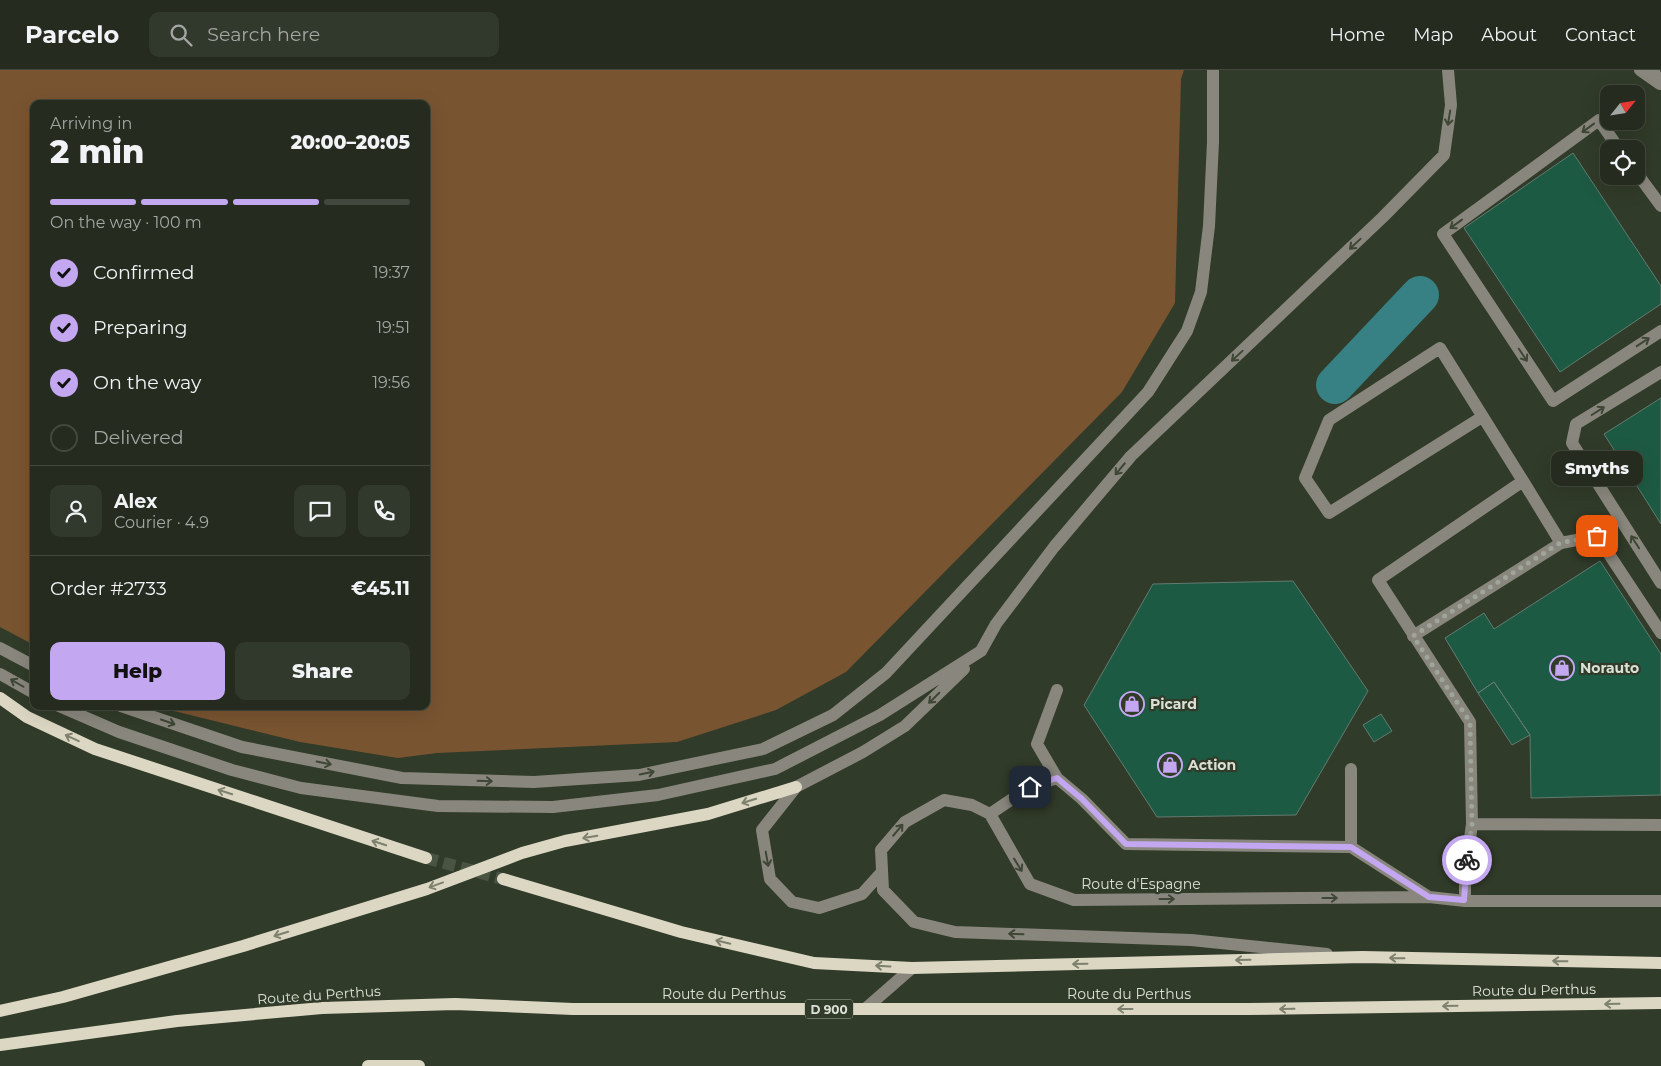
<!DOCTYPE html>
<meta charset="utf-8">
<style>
:root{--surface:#252c1f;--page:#31382c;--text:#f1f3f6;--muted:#a3a7a4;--line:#42483d;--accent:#c4a7f1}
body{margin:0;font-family:Montserrat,sans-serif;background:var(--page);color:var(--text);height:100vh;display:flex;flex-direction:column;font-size:19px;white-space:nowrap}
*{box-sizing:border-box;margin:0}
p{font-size:16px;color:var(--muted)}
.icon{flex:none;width:28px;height:28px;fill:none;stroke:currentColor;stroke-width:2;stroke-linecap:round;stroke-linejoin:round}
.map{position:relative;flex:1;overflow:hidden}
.drawer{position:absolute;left:30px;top:30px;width:400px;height:610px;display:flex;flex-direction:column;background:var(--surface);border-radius:10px;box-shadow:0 5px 20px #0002,0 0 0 1px var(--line)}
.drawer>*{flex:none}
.needle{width:32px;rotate:60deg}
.buttons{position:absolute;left:1600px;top:15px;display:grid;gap:10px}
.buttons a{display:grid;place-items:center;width:45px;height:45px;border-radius:10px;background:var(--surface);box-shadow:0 5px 20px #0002,0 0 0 1px var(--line);font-size:25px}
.pin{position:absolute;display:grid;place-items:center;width:42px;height:42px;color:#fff;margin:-21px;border-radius:10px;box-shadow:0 2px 8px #0006}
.courier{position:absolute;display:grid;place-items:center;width:50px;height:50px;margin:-25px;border:4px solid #c4a7f1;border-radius:50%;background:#fff;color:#222;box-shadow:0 1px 6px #0007}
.bubble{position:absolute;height:35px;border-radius:10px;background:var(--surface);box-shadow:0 5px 20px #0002,0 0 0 1px var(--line);font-size:16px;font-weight:800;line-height:35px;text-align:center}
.head em{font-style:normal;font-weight:800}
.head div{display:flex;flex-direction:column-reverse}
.head{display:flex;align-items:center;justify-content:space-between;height:85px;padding:0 20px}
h1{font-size:32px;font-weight:800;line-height:38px}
.bar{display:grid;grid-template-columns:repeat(4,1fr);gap:8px 5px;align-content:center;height:60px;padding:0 20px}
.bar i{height:6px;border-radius:4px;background:var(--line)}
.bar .current{background:var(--accent)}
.bar p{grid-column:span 4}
.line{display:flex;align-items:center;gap:12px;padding:0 20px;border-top:1px solid var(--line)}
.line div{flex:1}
.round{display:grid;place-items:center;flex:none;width:52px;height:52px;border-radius:10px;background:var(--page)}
ol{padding:0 20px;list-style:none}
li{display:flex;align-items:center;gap:15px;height:55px}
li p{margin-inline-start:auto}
li .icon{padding:5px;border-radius:50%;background:var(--accent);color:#111;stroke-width:4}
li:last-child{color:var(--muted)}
li i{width:28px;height:28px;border:2px solid var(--line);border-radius:50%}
.button{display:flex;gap:10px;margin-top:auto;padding:10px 20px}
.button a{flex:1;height:58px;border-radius:10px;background:var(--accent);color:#111;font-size:20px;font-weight:800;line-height:58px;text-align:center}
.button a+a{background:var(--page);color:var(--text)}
header{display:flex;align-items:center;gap:30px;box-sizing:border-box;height:70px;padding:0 25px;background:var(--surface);border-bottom:1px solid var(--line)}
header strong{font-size:24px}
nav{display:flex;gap:28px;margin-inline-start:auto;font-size:18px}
.search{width:350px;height:45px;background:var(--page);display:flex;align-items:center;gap:12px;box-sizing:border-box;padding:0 18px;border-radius:10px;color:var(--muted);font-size:19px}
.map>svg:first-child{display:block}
.grass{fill:#795431}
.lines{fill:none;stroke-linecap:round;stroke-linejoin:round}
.canal{stroke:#378185;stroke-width:38}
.building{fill:#1d5a44;stroke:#637b70}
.major-tunnel{stroke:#4a5443;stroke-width:12;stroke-dasharray:12 6;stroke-linecap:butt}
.minor{stroke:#89877d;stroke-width:12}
.major{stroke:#dbd7c3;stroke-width:12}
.oneway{stroke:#3e4636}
.oneway2{stroke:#7d816e}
.done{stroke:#9fa699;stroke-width:5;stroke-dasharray:0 9}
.route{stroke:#c4a7f1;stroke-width:6}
.labels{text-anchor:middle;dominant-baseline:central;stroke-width:4.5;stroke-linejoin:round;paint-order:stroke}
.shield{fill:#313b29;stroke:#a7aea1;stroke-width:1}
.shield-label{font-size:12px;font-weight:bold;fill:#dae0d5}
.poi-label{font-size:14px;font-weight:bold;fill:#dae0d5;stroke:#313b29;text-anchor:start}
.street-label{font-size:14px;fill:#dae0d5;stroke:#313b29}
</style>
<header>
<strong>Parcelo</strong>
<div class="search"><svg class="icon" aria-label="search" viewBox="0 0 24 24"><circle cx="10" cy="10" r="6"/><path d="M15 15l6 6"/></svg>Search here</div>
<nav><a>Home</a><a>Map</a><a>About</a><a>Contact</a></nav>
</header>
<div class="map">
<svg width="1661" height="996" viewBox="0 0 1661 996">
<rect width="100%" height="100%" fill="#313b29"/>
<path class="grass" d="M0,0h1184l-3,9 -6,224 -53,89 -276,280 -70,38 -99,32 -240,11 -39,5 -98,-16 -126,-31 -11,-5h263v-602h-392v541l-34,-18z"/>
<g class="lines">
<path class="canal" d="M1335,315l85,-90"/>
</g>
<path class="building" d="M1573,83l88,133v18l-101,68 -96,-144z
M1661,328v126l-57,-90z
M1600,491l61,93v141l-130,3 -1,-63 -36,-53 -16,11 -33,-55 39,-25 10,16z
M1293,511l75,110 -72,124 -139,2 -73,-112 69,-121z
M1494,612l36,53 -18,10 -34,-52z
M1381,644l11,17 -18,11 -11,-17z"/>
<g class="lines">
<path class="major-tunnel" d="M426,788l77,21"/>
<path class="minor" d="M1640,0l20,14 -7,-14
M1619,79l-20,-29 -156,114 110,167 108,-70
M1636,102l25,34
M1661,302l-85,52 -4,19 89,140
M1482,347l-153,96 -24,-35 24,-58 111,-72 83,133
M1561,473l36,-7 64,97
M1413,566l148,-93 -38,-62 -145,99 92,142 2,102 -7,50v27
M0,578l34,18
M0,604l34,19
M59,636l60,26 113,38 69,18 137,18 115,1 105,-12 117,-26 105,-54 101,-64 15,-27 58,-77 77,-91 252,-239 61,-62 7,-50 -3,-35
M121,636l121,41 160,31 132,4 105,-7 124,-26 70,-34 53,-42 262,-281 39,-61 14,-39 8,-66 4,-84v-72
M1351,699v78
M1057,708l-20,-34 20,-54
M990,744l40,-27 27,-9 25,21 44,45 225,3 78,50
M1472,754l189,1
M881,803l-19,21 -43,14 -27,-6 -22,-23 -8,-49 34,-43 67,-35 42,-26 59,-57
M1327,884l-136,-14 -236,-8 -41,-10 -31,-32 -2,-40 24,-28 39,-22 28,5 18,9 40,70 44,16 355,-3 36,4h196
M865,939l47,-41"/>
<path class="major" d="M0,628l27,19 68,32 331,109
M503,809l178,53 133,31 98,5 450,-11 299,6
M0,941l63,-14 180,-51 184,-57 95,-36 43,-12 143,-27 88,-27
M0,975l177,-24 145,-13 133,-4 118,5h674l414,-6
M368,996h51"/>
</g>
<defs><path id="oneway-shaft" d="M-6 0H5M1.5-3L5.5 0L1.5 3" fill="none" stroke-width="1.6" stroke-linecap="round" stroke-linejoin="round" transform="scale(1.25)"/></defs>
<g class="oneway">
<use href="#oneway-shaft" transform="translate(1449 48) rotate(99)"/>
<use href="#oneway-shaft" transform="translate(1588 58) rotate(144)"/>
<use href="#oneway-shaft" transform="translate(1456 154) rotate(144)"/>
<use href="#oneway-shaft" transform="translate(1355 174) rotate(137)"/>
<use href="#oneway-shaft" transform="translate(1643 272) rotate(-33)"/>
<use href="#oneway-shaft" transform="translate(1523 285) rotate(56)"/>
<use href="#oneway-shaft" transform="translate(1237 286) rotate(137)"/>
<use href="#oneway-shaft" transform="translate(1598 341) rotate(-32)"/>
<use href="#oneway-shaft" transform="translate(1120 399) rotate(130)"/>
<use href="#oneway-shaft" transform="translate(1635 472) rotate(-123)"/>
<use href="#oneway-shaft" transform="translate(17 613) rotate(-150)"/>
<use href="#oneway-shaft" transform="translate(934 628) rotate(135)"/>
<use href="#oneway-shaft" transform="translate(168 652) rotate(19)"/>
<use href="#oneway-shaft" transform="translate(324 693) rotate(11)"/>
<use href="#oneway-shaft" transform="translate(647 703) rotate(-12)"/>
<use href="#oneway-shaft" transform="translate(485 711) rotate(2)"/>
<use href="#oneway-shaft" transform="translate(898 760) rotate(-50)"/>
<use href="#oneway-shaft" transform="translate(767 789) rotate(80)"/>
<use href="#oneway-shaft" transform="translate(1018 795) rotate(58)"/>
<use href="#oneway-shaft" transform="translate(1330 828)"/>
<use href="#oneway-shaft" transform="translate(1167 829)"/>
<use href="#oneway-shaft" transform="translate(1016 864) rotate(-178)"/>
</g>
<g class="oneway2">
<use href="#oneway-shaft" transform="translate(72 668) rotate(-155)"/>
<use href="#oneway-shaft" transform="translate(225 722) rotate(-162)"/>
<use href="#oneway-shaft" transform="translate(749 731) rotate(163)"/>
<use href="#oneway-shaft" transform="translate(590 767) rotate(170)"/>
<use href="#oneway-shaft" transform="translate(379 773) rotate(-162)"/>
<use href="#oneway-shaft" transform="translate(436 815) rotate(160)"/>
<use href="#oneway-shaft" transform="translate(281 864) rotate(163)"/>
<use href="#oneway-shaft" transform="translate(723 872) rotate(-167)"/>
<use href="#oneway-shaft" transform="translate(1397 888) rotate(-179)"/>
<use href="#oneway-shaft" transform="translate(1243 890) rotate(179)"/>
<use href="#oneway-shaft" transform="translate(1560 891) rotate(-179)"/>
<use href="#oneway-shaft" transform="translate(1080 894) rotate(179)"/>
<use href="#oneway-shaft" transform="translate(883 896) rotate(-177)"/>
<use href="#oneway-shaft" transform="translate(1612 934) rotate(179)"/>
<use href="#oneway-shaft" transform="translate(1450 936) rotate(179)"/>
<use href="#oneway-shaft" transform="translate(1125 939) rotate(-180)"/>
<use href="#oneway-shaft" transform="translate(1287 939) rotate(179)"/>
</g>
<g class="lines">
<path class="done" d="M1467,790l5,-36 -2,-102 -57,-86 147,-93 37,-7"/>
<path class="route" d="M1030,717l27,-9 25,21 44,45 225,3 78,50 35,3 3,-40"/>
</g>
<defs>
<symbol id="shop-ring" viewBox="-11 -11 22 22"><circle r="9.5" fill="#313b29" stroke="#c4a7f1" stroke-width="1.5"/><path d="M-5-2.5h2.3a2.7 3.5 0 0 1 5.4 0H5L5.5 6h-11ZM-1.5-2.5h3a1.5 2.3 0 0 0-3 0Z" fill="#c4a7f1"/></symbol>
</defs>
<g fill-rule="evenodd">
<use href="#shop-ring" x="1548" y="584" width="28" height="28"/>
<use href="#shop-ring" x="1118" y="620" width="28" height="28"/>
<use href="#shop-ring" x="1156" y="681" width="28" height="28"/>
</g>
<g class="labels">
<rect class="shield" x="805" y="929.5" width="48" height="19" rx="4"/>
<g class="shield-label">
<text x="829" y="939">D 900</text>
</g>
<g class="poi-label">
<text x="1580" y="598">Norauto</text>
<text x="1150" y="634">Picard</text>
<text x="1188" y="695">Action</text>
</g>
<g class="street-label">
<text x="1141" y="814">Route d'Espagne</text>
<text transform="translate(1534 920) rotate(-1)">Route du Perthus</text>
<text x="724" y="924">Route du Perthus</text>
<text x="1129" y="924">Route du Perthus</text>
<text transform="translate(319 925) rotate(-4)">Route du Perthus</text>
</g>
</g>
</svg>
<div class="buttons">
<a><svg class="needle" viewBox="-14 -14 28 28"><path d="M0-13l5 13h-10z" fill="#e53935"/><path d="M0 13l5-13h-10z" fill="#a3a7a4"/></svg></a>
<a><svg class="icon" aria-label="locate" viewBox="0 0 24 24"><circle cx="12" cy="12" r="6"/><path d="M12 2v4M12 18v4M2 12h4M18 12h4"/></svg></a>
</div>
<div class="pin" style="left:1597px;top:466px;background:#ea580c"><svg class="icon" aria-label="bag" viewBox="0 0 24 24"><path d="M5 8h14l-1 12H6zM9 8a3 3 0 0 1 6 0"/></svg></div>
<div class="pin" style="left:1030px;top:717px;background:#1f2937"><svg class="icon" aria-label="home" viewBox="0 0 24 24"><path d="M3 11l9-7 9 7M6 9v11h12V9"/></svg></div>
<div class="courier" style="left:1467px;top:790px"><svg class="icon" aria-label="bike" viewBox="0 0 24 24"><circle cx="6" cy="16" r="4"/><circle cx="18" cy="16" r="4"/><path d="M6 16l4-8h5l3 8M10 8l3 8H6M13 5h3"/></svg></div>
<div class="bubble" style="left:1551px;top:381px;width:92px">Smyths</div>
<section class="drawer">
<div class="head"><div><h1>2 min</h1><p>Arriving in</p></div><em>20:00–20:05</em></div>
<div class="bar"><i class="current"></i><i class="current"></i><i class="current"></i><i></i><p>On the way · 100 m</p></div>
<ol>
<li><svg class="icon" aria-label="check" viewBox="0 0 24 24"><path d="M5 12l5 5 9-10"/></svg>Confirmed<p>19:37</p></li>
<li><svg class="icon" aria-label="check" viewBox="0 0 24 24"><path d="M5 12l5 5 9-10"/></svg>Preparing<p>19:51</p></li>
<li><svg class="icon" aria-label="check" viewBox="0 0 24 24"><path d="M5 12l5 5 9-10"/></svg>On the way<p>19:56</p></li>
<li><i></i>Delivered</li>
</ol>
<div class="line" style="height:90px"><a class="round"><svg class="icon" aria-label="person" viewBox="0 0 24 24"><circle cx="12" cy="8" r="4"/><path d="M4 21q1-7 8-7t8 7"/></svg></a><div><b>Alex</b><p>Courier · 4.9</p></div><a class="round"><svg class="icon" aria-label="chat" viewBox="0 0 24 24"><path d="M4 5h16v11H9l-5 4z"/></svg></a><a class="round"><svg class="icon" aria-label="phone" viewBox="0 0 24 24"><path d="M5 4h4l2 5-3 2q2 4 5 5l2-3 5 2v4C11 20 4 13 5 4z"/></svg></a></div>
<div class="line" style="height:65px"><div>Order #2733</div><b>€45.11</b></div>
<div class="button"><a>Help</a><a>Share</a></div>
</section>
</div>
